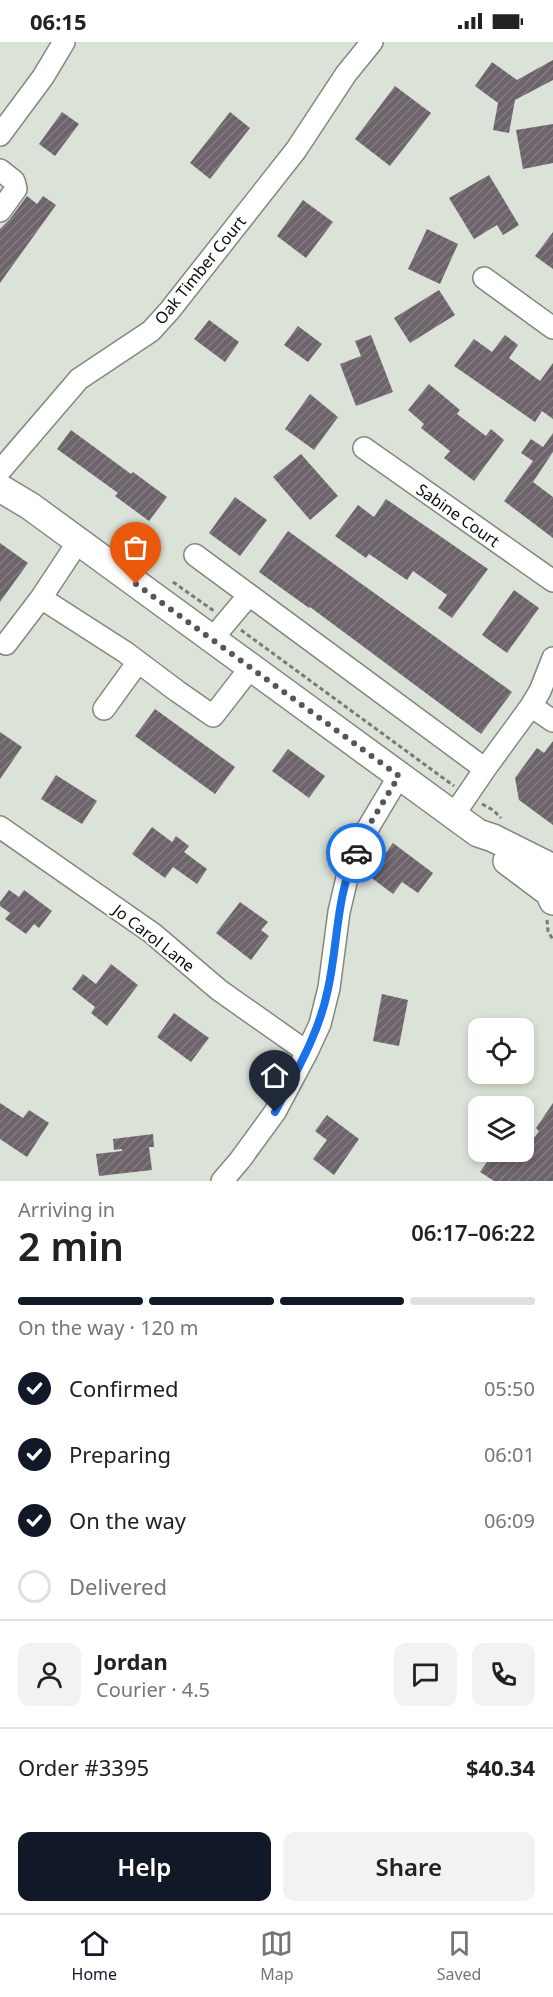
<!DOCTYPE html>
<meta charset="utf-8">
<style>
:root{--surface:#fff;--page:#f2f2f2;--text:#222;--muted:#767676;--line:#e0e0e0;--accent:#111827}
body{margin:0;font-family:"Noto Sans",sans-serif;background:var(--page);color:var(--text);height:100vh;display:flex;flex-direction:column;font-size:22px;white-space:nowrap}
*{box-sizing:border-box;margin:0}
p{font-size:20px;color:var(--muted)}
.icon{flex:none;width:33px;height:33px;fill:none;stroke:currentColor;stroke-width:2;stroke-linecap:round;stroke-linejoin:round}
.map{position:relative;height:1139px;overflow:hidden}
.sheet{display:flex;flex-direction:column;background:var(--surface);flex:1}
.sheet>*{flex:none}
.tools{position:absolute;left:468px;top:976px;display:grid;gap:12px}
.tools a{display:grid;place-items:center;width:66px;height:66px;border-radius:12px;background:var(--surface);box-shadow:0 3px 9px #0003;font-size:30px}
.pin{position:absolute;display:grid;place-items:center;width:51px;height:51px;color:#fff;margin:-62px -26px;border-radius:50% 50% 50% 0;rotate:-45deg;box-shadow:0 0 6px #0007}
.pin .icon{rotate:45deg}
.courier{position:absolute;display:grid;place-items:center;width:60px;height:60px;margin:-30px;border:4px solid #1a73e8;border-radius:50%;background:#fff;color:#222;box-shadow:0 2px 8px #0007}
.summary em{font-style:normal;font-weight:600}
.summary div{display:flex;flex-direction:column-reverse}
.summary{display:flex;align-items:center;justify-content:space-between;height:102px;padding:0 18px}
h1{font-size:39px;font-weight:600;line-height:45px}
.bar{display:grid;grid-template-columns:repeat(4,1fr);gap:9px 6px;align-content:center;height:72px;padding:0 18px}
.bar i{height:8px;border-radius:4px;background:var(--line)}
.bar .selected{background:var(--accent)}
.bar p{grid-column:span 4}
.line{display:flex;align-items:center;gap:15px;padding:0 18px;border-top:2px solid var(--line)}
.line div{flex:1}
.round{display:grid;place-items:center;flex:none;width:63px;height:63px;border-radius:12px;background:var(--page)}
ol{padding:0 18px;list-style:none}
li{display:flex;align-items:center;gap:18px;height:66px}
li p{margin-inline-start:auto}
li .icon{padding:6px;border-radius:50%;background:var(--accent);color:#fff;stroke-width:4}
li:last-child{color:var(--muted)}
li i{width:33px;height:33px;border:3px solid var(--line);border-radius:50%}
.button{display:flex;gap:12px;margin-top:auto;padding:12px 18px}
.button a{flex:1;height:69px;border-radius:12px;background:var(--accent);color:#fff;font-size:24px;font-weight:600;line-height:69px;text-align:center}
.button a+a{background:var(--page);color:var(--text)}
.status{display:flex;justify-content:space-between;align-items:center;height:42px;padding:0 30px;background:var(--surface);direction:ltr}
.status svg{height:16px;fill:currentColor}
.tab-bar{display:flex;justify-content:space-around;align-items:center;height:84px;border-top:2px solid var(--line);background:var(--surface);font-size:16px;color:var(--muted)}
.tab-bar a{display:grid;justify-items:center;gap:3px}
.tab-bar .selected{color:var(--accent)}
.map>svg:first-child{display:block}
.building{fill:url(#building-hatch)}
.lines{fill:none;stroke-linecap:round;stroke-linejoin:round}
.minor-casing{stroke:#82887e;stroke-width:24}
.major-casing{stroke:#82887e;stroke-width:30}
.path{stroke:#787c75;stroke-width:3;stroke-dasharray:4.5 3;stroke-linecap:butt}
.minor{stroke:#fff;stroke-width:21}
.major{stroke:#fff;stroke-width:27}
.done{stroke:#545852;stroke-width:6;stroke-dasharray:0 10.8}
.route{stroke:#1a73e8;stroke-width:8}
.labels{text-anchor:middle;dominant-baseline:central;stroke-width:4.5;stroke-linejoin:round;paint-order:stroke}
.street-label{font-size:16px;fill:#0b0d0a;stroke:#fff}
</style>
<div class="status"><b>06:15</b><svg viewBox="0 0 49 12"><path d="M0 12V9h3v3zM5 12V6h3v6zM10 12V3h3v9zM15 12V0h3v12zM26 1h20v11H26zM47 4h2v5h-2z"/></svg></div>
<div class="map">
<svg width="553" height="1139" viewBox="0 0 553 1139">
<defs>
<pattern id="building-hatch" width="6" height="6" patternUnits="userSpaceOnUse" patternTransform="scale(1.5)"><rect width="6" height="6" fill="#6d646b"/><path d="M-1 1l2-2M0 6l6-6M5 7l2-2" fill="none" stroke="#837d82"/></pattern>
</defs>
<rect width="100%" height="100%" fill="#dbe2d7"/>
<path class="building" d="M553,18v20l-38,20 -6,33 -16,-3 5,-27 -23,-17 17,-24 25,18z
M395,44l36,27 -41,53 -35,-27z
M62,70l17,12 -24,32 -16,-12z
M230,70l20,16 -40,51 -20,-16z
M553,82v39l-30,6 -7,-39z
M489,133l30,50 -16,10 -6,-10 -23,14 -25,-41z
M27,154l10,8 6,-8 13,9 -56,78v-54l10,-10z
M303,158l30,22 -27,36 -29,-22z
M427,187l31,15 -18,40 -32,-15z
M553,190v37l-18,-13z
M439,248l16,25 -45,28 -16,-25z
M209,278l30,22 -14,20 -31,-23z
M298,284l24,18 -14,18 -24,-17z
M371,293l22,57 -37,14 -16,-42 21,-8 -6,-15z
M505,293l13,10 -9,13 31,23 13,-18v56l-11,-8 -7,11 -81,-56 20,-27 18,13z
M429,342l31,26 -3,4 29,22 5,-7 13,11 -30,41 -30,-23 6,-7 -29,-23 3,-4 -16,-14z
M310,352l28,23 -24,33 -29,-21z
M71,388l60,44 2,-2 34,25 -18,24 -34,-25 3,-3 -61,-44z
M553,391v19l-20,30 20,15v41l-49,-37 29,-40 -12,-8 10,-14 12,8z
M301,412l37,42 -28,24 -37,-43z
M235,455l32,23 -27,36 -31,-23z
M386,457l102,70 -36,49 -14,-10 9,-13 -34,-24 -6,9 -38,-26 -3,4 -31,-22 23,-31 16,12z
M288,489l224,161 -31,42 -171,-127 -1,1 -50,-36z
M0,501l28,20 -28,39z
M514,548l25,18 -32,45 -25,-18z
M155,667l80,58 -20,27 -80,-58z
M0,690l22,15 -22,32z
M553,699v84l-34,-25 -4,-22 22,-30 7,5z
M288,707l37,27 -16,22 -37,-27z
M56,733l41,26 -15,23 -41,-25z
M152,785l20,15 4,-6 13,10 -5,6 23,17 -10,15 -24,-17 -8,11 -33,-24z
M393,801l40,30 -15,20 -16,-11 -9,12 -24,-18z
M9,848l10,7 5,-7 28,21 -13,17 -5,-4 -8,10 -21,-15 5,-6 -10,-7v-4z
M240,860l28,20 -7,8 8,6 -18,24 -35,-27z
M111,922l27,21 -31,41 -16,-13 4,-6 -23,-18 11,-15 13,10z
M382,952l26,6 -9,46 -26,-5z
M174,971l35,25 -18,24 -34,-25z
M0,1061l23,15 6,-8 20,13 -22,34 -27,-18z
M553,1061v78h-59l-14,-9 14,-20h30l15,-21 -3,-3z
M327,1073l32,24 -25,36 -21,-16 14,-19 -12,-9z
M153,1092l1,13h-5l3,23 -53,6 -3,-22 26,-3v-2l-8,1 -1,-11z"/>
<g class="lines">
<defs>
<path id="minor" d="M0,93l43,-58 21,-35
M0,128l14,11 2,8 -16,22
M484,236l69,50
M364,406l189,133
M0,429l79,-92 72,-48 19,-21 126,-160 50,-76 26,-32
M78,500l-37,56 84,54 52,39 36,25 38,-49
M195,513l290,214 -32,47
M212,597l37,-44
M6,602l35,-46
M531,664l9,-15 13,-33
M104,667l34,-47
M485,727l46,-63 22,15
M0,785l152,106 67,57 88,62
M222,1139l18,-21 35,-48 32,-60 13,-28 9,-36 10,-76 11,-47 15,-32 34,-57"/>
<path id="major" d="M0,446l30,18 448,327 15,5 60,30
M507,819l36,27 6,4 4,9"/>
</defs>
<use href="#minor" class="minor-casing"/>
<use href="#major" class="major-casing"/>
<path class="path" d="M173,540l41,29
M241,588l213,156
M482,762l11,6 8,8
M547,878l1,11 5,9"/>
<use href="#minor" class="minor"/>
<use href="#major" class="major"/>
</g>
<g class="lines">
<path class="done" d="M136,542l263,192 -34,56 -9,21"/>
<path class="route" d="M275,1070c21,-40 44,-78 53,-123 10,-45 8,-93 28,-136"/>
</g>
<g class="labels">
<g class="street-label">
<text transform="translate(200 228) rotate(-51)">Oak Timber Court</text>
<text transform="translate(458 473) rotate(35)">Sabine Court</text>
<text transform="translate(154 896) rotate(38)">Jo Carol Lane</text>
</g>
</g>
</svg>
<div class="tools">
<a><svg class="icon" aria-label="locate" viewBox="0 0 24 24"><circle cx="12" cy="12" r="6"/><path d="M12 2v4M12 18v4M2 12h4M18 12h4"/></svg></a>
<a><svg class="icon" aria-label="layers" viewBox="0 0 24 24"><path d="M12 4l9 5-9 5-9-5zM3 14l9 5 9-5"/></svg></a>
</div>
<div class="pin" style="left:136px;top:542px;background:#ea580c"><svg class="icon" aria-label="bag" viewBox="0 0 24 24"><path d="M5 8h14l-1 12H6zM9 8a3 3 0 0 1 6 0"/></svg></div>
<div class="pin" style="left:275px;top:1070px;background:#1f2937"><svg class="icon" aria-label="home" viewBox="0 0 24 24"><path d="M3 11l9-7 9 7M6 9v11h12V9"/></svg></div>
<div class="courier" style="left:356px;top:811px"><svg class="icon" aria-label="car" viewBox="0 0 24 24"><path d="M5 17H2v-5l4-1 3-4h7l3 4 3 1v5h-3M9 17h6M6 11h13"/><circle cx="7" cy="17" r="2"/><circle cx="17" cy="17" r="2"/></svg></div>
</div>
<section class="sheet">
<div class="summary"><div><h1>2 min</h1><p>Arriving in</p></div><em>06:17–06:22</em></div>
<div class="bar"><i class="selected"></i><i class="selected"></i><i class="selected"></i><i></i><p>On the way · 120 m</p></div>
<ol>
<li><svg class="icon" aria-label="check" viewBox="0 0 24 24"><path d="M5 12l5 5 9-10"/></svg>Confirmed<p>05:50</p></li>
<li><svg class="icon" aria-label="check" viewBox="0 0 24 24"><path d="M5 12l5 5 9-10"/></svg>Preparing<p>06:01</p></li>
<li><svg class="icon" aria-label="check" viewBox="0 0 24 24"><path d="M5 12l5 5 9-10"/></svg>On the way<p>06:09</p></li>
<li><i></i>Delivered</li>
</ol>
<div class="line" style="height:108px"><a class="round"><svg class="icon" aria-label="person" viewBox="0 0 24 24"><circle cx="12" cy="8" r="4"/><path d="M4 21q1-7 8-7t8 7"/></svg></a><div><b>Jordan</b><p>Courier · 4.5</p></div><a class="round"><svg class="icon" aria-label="chat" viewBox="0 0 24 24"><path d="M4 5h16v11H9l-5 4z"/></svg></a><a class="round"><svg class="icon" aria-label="phone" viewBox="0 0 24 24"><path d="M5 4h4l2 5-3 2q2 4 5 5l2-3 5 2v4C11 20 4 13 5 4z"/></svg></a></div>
<div class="line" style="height:78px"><div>Order #3395</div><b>$40.34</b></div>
<div class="button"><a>Help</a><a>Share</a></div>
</section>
<nav class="tab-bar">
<a class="selected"><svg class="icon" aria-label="home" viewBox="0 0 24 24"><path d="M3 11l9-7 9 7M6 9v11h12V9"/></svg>Home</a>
<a><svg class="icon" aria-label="map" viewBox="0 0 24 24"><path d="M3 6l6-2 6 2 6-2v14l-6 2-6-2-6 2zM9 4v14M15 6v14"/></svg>Map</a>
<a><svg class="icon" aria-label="saved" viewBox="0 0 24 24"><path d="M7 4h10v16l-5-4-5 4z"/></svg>Saved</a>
</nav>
